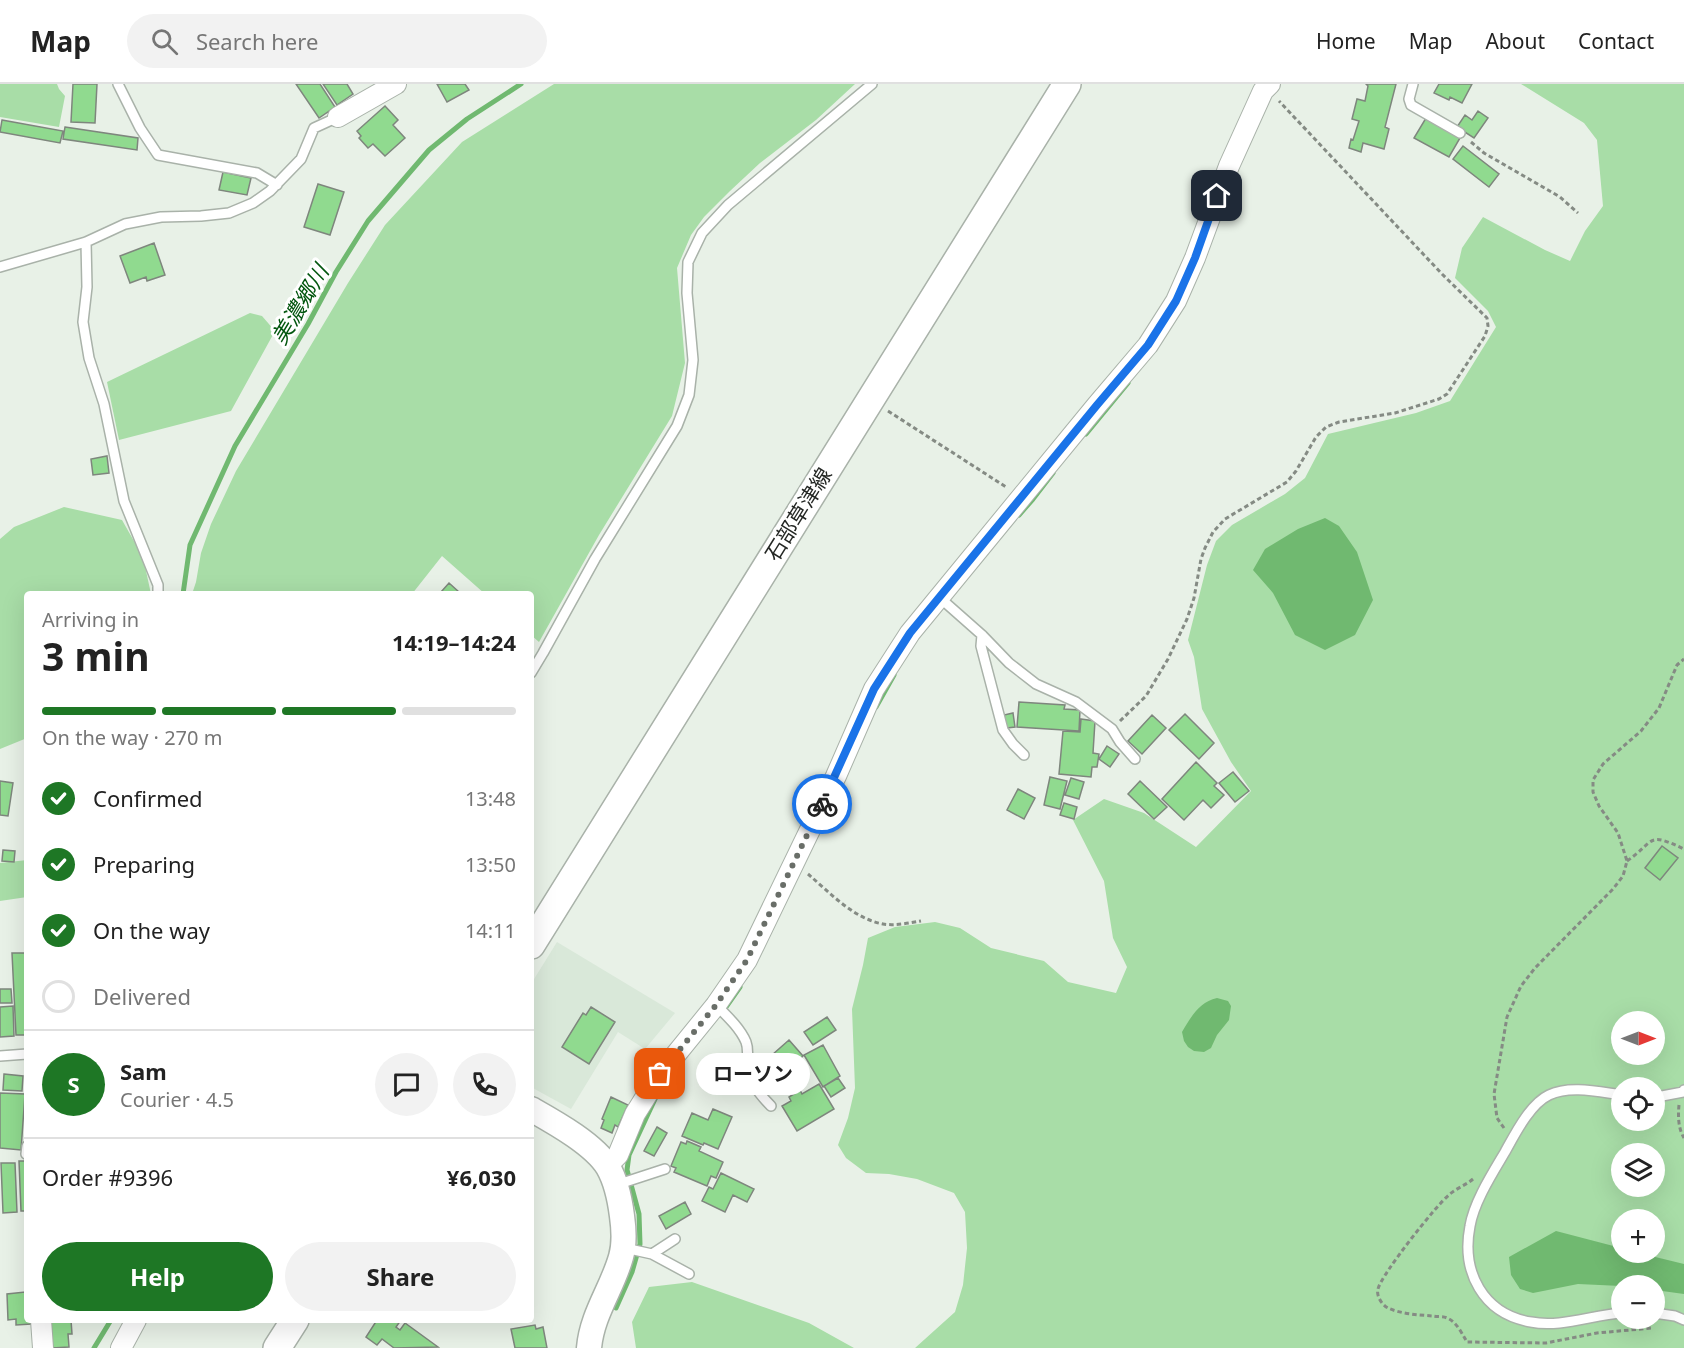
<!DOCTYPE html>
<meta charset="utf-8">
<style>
:root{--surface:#fff;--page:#f2f2f2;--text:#222;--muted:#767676;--line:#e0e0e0;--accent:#1e7725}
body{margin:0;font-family:"Noto Sans","Noto Sans JP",sans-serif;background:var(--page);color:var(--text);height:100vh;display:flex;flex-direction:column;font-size:22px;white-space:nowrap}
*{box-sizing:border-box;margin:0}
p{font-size:20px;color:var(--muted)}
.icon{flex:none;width:33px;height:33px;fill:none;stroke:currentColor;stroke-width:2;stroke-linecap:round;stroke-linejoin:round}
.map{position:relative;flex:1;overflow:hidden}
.side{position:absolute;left:24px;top:507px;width:510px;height:732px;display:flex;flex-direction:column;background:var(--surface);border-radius:6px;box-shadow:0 6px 24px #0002}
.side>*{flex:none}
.needle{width:39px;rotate:90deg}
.buttons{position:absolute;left:1611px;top:927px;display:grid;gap:12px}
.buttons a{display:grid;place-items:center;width:54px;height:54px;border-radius:50%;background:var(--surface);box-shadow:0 6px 24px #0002;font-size:30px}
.pin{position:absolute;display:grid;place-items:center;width:51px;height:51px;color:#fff;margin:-26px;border-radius:12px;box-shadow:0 3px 9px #0006}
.courier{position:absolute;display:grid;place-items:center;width:60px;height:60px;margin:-30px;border:4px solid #1a73e8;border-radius:50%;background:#fff;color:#222;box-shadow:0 2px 8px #0007}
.bubble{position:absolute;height:42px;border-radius:21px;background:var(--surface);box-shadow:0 6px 24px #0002;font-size:20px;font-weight:700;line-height:42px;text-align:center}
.summary em{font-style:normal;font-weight:700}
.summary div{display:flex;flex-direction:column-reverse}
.summary{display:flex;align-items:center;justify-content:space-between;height:102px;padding:0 18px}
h1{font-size:39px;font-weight:700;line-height:45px}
.bar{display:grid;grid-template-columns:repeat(4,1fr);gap:9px 6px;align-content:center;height:72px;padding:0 18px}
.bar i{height:8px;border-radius:4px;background:var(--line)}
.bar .active{background:var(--accent)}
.bar p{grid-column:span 4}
.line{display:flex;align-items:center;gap:15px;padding:0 18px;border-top:2px solid var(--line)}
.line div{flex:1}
.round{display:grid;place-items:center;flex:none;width:63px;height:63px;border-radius:32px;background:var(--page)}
ol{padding:0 18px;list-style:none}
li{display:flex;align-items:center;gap:18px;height:66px}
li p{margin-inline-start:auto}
li .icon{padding:6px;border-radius:50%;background:var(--accent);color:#fff;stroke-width:4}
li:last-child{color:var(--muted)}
li i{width:33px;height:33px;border:3px solid var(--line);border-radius:50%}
.action{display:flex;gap:12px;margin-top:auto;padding:12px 18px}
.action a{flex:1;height:69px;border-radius:36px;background:var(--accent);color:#fff;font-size:24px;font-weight:700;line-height:69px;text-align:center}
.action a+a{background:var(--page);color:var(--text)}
header{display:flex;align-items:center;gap:36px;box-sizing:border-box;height:84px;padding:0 30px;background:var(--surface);border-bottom:2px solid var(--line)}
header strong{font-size:28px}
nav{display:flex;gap:33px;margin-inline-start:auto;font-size:21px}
.search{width:420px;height:54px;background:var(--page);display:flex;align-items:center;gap:15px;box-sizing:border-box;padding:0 21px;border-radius:33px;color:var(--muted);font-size:22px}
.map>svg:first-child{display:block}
.built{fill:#d9e8d9}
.green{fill:#a8dda7;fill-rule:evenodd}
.water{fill:#70b970}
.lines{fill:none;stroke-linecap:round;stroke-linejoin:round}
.stream{stroke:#70b970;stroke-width:5}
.building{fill:#90da8f;stroke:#7e867d;stroke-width:1.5}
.service-casing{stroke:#a9b2a9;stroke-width:12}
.minor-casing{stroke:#a9b2a9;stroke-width:22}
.tertiary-casing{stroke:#a9b2a9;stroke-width:27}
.secondary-casing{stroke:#a9b2a9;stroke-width:30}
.path{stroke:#858b84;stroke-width:3;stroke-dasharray:4.5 3;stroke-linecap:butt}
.service{stroke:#fff;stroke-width:9}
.minor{stroke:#fff;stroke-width:20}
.tertiary{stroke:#fff;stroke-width:24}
.secondary{stroke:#fff;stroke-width:27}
.done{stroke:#696e68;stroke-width:6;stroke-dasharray:0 10.8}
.route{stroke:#1a73e8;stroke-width:8}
.labels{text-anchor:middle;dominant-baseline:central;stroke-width:6;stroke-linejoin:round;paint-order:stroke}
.street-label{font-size:21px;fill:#242724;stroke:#fff}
.water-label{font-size:22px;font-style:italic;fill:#02560e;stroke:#fff}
</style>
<header>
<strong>Map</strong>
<div class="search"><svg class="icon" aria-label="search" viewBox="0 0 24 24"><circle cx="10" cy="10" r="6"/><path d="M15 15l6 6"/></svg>Search here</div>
<nav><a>Home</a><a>Map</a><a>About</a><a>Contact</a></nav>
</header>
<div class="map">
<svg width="1684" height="1264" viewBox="0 0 1684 1264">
<rect width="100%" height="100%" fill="#e8f1e7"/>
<path class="built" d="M557,858l118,71 -30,36 -27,-17 -47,77 -40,-22v-103z"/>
<path class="green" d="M0,0h57l2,5 6,7 -6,31 -59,-10z
M554,0h301l-39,36 -56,43 -30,28 -26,26 -13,18 -14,33 8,95 -13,53 -73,119 -60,107 -8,-7v-41h-46l-43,-38 -30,38h-220l4,-12 5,-29 10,-29 25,-53 112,-188 37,-58 77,-83z
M1521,0h163v1264h-769l40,-36 8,-27 4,-37 -2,-36 -11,-19 -37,-14 -28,-5 -23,-1 -20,-15 -8,-13 10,-27 7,-30 -3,-79 11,-44 5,-27 27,-11 40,-5 25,6 31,20 53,13 24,21 48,11 11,-26 -14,-29 -9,-57 -31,-61 31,-21 40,14 52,34 55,-56 -20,-29 -29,-53 -8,-52 -6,-17 19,-75 9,-24 16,-16 53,-31 20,-16 23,-44 88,-21 34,-12 46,-74 -8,-16 -33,-33 7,-30 21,-31 62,33 25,11 15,-30 18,-25 -6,-66 -13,-17zM1622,938h32v32h-32zM1622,1004h32v32h-32zM1622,1070h32v32h-32zM1622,1136h32v32h-32zM1622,1202h32v32h-32z
M250,229l12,3 13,15 -44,80 -112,29 -12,-58z
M64,423l58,13 21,37 8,37h-124v144l-27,11v-210l14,-12z
M27,776v37l-27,4v-38z
M692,1198l117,41 45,25h-218l-4,-26 17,-35z"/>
<path class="water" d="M1325,434l14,8 18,26 16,48 -18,35 -30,15 -30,-15 -22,-42 -20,-23 12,-21 33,-20z
M1217,914l11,3 3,5 -2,14 -12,15 -6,13 -7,4 -10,-1 -6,-4 -4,-6 -2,-9c9,-15 17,-30 35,-34z
M1556,1147l65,17 1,4 17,1 45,11v30l-29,-4 -1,-4h-33l-43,-2 -45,9 -13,-4 -9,-14 -2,-18z"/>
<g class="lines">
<path class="stream" d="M1086,350l42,-51
M1019,431l14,-16 20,-26
M183,510l7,-49 45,-99 73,-122 28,-52 32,-51 61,-71 38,-31 54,-35
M876,623l18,-32
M726,923l14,-20
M616,1224l16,-36 8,-28 -1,-30 -12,-44 2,-15 26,-56
M94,1264l17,-28"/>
</g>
<path class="building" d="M73,0h24l-2,39 -24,-1z
M296,0h24l15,23 -16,11z
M323,0h24l6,10 -16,11z
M437,0h28l4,6 -22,12z
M1366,0h30l-11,43 4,2 -5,20 -21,-6 -2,9 -12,-4 2,-9 2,1 6,-19 -7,-2 5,-20 8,2 3,-15z
M1439,0h33l-10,19 -12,-6 -1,3 -15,-7z
M385,22l13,14 -5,5 12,13 -20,18 -12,-12 -5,4 -9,-10 2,-2 -4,-5z
M1478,27l10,7 -14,20 -17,-11 8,-12 7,5z
M1426,34l34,20 -11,19 -35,-19z
M2,36l61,11 -3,12 -60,-11z
M65,43l73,11 -1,12 -74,-11z
M1463,62l36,28 -10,13 -36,-28z
M223,88l28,6 -4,17 -28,-5z
M318,100l26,8 -14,43 -26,-8z
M154,159l11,32 -18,6 -1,-4 -16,6 -10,-27z
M107,372l2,17 -16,2 -2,-16z
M449,499l10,9 -2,2h-14l-2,-2z
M1019,618l46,3 -1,4 16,1 -1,21 -62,-4z
M1013,629l2,14 -8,1 -3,-13z
M1185,630l29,29 -15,16 -30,-29z
M1152,631l14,13 -24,26 -14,-13z
M1081,635l14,2 -2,32 6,1 -2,13h-5l-1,10 -32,-3 4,-43 17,1z
M1107,662l12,8 -9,13 -11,-8z
M1196,678l21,21 -3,3 10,9 -13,13 -8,-8 -19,20 -22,-21z
M1233,688l16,19 -14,11 -16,-19z
M1050,693l17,4 -7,28 -16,-4z
M1071,694l13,4 -5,17 -14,-4z
M0,697l13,2 -5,33 -8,-1z
M1140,697l27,26 -13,12 -26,-25z
M1018,705l17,9 -11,21 -17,-9z
M1064,719l13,4 -3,12 -14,-4z
M1662,762l16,12 -18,22 -15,-12z
M3,766l12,1 -1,11 -12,-1z
M12,869h15v82h-11z
M0,905h11l1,14h-12z
M13,922l1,30 -14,1v-30z
M591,923l24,15 -26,42 -27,-17 21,-34 3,2z
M827,933l9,13 -23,15 -9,-13z
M789,956l14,16 -25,23 -14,-17z
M823,961l17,31 -17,11 -19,-32z
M726,979l15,10 -9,13 -15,-10z
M766,982l11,12 -9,8 -11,-12z
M4,990l19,2 -1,15 -19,-1z
M838,994l7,10 -14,9 -7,-11z
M819,1000l15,25 -37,22 -15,-25 9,-5 -2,-4 11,-7 2,4z
M0,1009l25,1 -4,56 -21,-2z
M611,1013l17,8 -10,22 -3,-2 -3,8 -11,-5 3,-8 -2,-1z
M713,1025l19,8 -14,32 -14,-6 -1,2 -21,-9 10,-23 16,7z
M657,1043l10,6 -13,23 -10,-5z
M687,1057l14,6 -2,4 24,11 -7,16 -5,-2 -4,10 -33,-14 2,-4 -5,-2 10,-24 5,2z
M19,1077h8v50h-6z
M1,1079h14l2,49 -14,1z
M721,1089l33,16 -7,13 -14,-7 -8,17 -23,-11 7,-14 4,2z
M685,1118l6,12 -25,15 -7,-13z
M25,1208v6h2v22h4v4l-15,1v-6l-8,1 -1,-26z
M49,1236h22l1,14h-4l1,13 -17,1z
M377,1236h24l-5,7 4,3 5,-7 33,24 -44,1 -12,-9 -5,6 -11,-8z
M535,1241l1,4 7,-2 4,21h-32l-4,-19z"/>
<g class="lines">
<defs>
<path id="service" d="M118,0l22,44 18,27 99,18 20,12
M1413,0l-4,15 2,6 49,28
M86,158l1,45 -4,35 6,36 15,46 20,97 34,84v9
M0,183l86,-25 39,-18 36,-7 40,-1 28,-3 24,-10 17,-12 31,-32 13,-31 24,-11
M939,513l43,38 27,28 27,21 40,18 36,27 8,13 15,17
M982,551l-1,11 22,84 10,14 11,11
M531,589l12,-20 52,-94 82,-133 12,-31 4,-35 -6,-67 1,-31 14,-29 26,-28 144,-121
M716,921c11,11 24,23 30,37 3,8 1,15 1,23 1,16 13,30 24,41
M0,972l27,-2
M1622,1011c-23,-3 -52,-10 -73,0 -19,9 -34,39 -44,57 -13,22 -31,50 -35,74 -9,46 13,88 61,96 29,6 61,-7 91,-9
M1654,1012h8l21,-4 1,-2
M26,1070l1,-8
M616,1101l49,-16
M625,1164l27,6 23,-15
M652,1170l37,20
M1654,1229l21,3 9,4"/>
<path id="minor" d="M338,33l58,-33
M607,1082l11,-11 17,-41 25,-40 56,-69 31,-45 89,-184 38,-87 36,-56 187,-228 51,-60 28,-44 19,-43 34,-92 34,-75 7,-7
M41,1236l2,28
M121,1264l15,-28"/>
<path id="tertiary" d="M531,1025c23,13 63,35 77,58 8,14 12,33 14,49 2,14 3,27 -1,41 -9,32 -29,57 -32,91"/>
<path id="secondary" d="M531,861l536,-861
M277,1264l18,-28"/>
</defs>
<use href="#service" class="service-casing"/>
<use href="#minor" class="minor-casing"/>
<use href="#tertiary" class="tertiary-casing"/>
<use href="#secondary" class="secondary-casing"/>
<path class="path" d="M1471,58l13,11 76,44 18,16
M888,327l118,76
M1120,637l26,-25 22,-37 19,-40 7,-21 7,-39 4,-11 8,-16 12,-13 62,-37 9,-11 20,-34 10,-10 13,-5 56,-9 44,-14 8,-5 38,-58 3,-10 -1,-8 -45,-44 -163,-173
M1627,777c29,-20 19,-30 57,-12
M808,790c21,18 46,45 75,50 12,2 26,-1 38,-3
M1679,1021c-1,11 -1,23 5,33
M1504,1044l-7,-10 -3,-24 13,-77 14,-31 14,-18 78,-79 10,-13 4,-15 -9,-28 -19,-27 -6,-14v-12l10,-16 38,-33 18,-23 18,-43 7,-6
M1473,1095c-7,6 -16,9 -23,15 -13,10 -69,81 -72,95 -2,7 4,16 10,19 13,6 31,7 45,8 4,1 10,0 14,2 10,4 15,16 20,24l79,1 51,-10 55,-5"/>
<use href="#service" class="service"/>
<use href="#minor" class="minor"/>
<use href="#tertiary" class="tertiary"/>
<use href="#secondary" class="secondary"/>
</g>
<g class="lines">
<path class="done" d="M660,990l56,-69 31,-45 75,-156"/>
<path class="route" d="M822,720l52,-115 36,-56 187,-228 51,-60 28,-44 19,-43 22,-62"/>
</g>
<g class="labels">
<g class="street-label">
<text transform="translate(798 430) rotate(-58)">石部草津線</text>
</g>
<g class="water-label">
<text transform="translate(299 220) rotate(-59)">美濃郷川</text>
</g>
</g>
</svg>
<div class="buttons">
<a><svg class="needle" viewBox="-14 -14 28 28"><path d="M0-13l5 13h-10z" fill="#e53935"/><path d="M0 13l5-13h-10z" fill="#767676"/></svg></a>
<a><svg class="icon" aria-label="locate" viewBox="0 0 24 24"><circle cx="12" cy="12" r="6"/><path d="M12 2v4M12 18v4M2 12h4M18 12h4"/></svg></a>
<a><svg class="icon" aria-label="layers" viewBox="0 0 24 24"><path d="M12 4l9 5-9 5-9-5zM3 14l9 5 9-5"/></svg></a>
<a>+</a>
<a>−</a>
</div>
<div class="pin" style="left:660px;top:990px;background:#ea580c"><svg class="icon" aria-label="bag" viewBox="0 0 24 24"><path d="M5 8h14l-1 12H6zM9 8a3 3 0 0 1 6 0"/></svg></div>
<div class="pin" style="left:1217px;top:112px;background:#1f2937"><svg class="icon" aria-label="home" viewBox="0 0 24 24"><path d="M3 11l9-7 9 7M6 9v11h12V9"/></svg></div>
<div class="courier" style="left:822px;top:720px"><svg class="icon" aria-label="bike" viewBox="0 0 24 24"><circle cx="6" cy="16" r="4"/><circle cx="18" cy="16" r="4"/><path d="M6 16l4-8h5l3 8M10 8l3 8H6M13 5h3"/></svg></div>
<div class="bubble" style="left:696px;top:969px;width:114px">ローソン</div>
<section class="side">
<div class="summary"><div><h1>3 min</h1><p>Arriving in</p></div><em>14:19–14:24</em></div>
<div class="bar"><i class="active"></i><i class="active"></i><i class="active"></i><i></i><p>On the way · 270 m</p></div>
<ol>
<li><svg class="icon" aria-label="check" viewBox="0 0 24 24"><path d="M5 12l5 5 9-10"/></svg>Confirmed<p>13:48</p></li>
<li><svg class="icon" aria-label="check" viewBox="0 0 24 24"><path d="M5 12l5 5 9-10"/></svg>Preparing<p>13:50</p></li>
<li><svg class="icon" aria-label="check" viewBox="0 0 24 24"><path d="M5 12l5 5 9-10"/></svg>On the way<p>14:11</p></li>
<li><i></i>Delivered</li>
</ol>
<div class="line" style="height:108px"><b class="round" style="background:var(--accent);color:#fff">S</b><div><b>Sam</b><p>Courier · 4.5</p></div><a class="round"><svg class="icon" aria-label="chat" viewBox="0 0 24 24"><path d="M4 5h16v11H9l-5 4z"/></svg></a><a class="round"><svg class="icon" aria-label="phone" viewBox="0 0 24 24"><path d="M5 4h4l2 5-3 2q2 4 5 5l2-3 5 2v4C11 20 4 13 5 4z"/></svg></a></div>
<div class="line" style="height:78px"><div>Order #9396</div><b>¥6,030</b></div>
<div class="action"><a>Help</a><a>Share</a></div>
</section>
</div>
